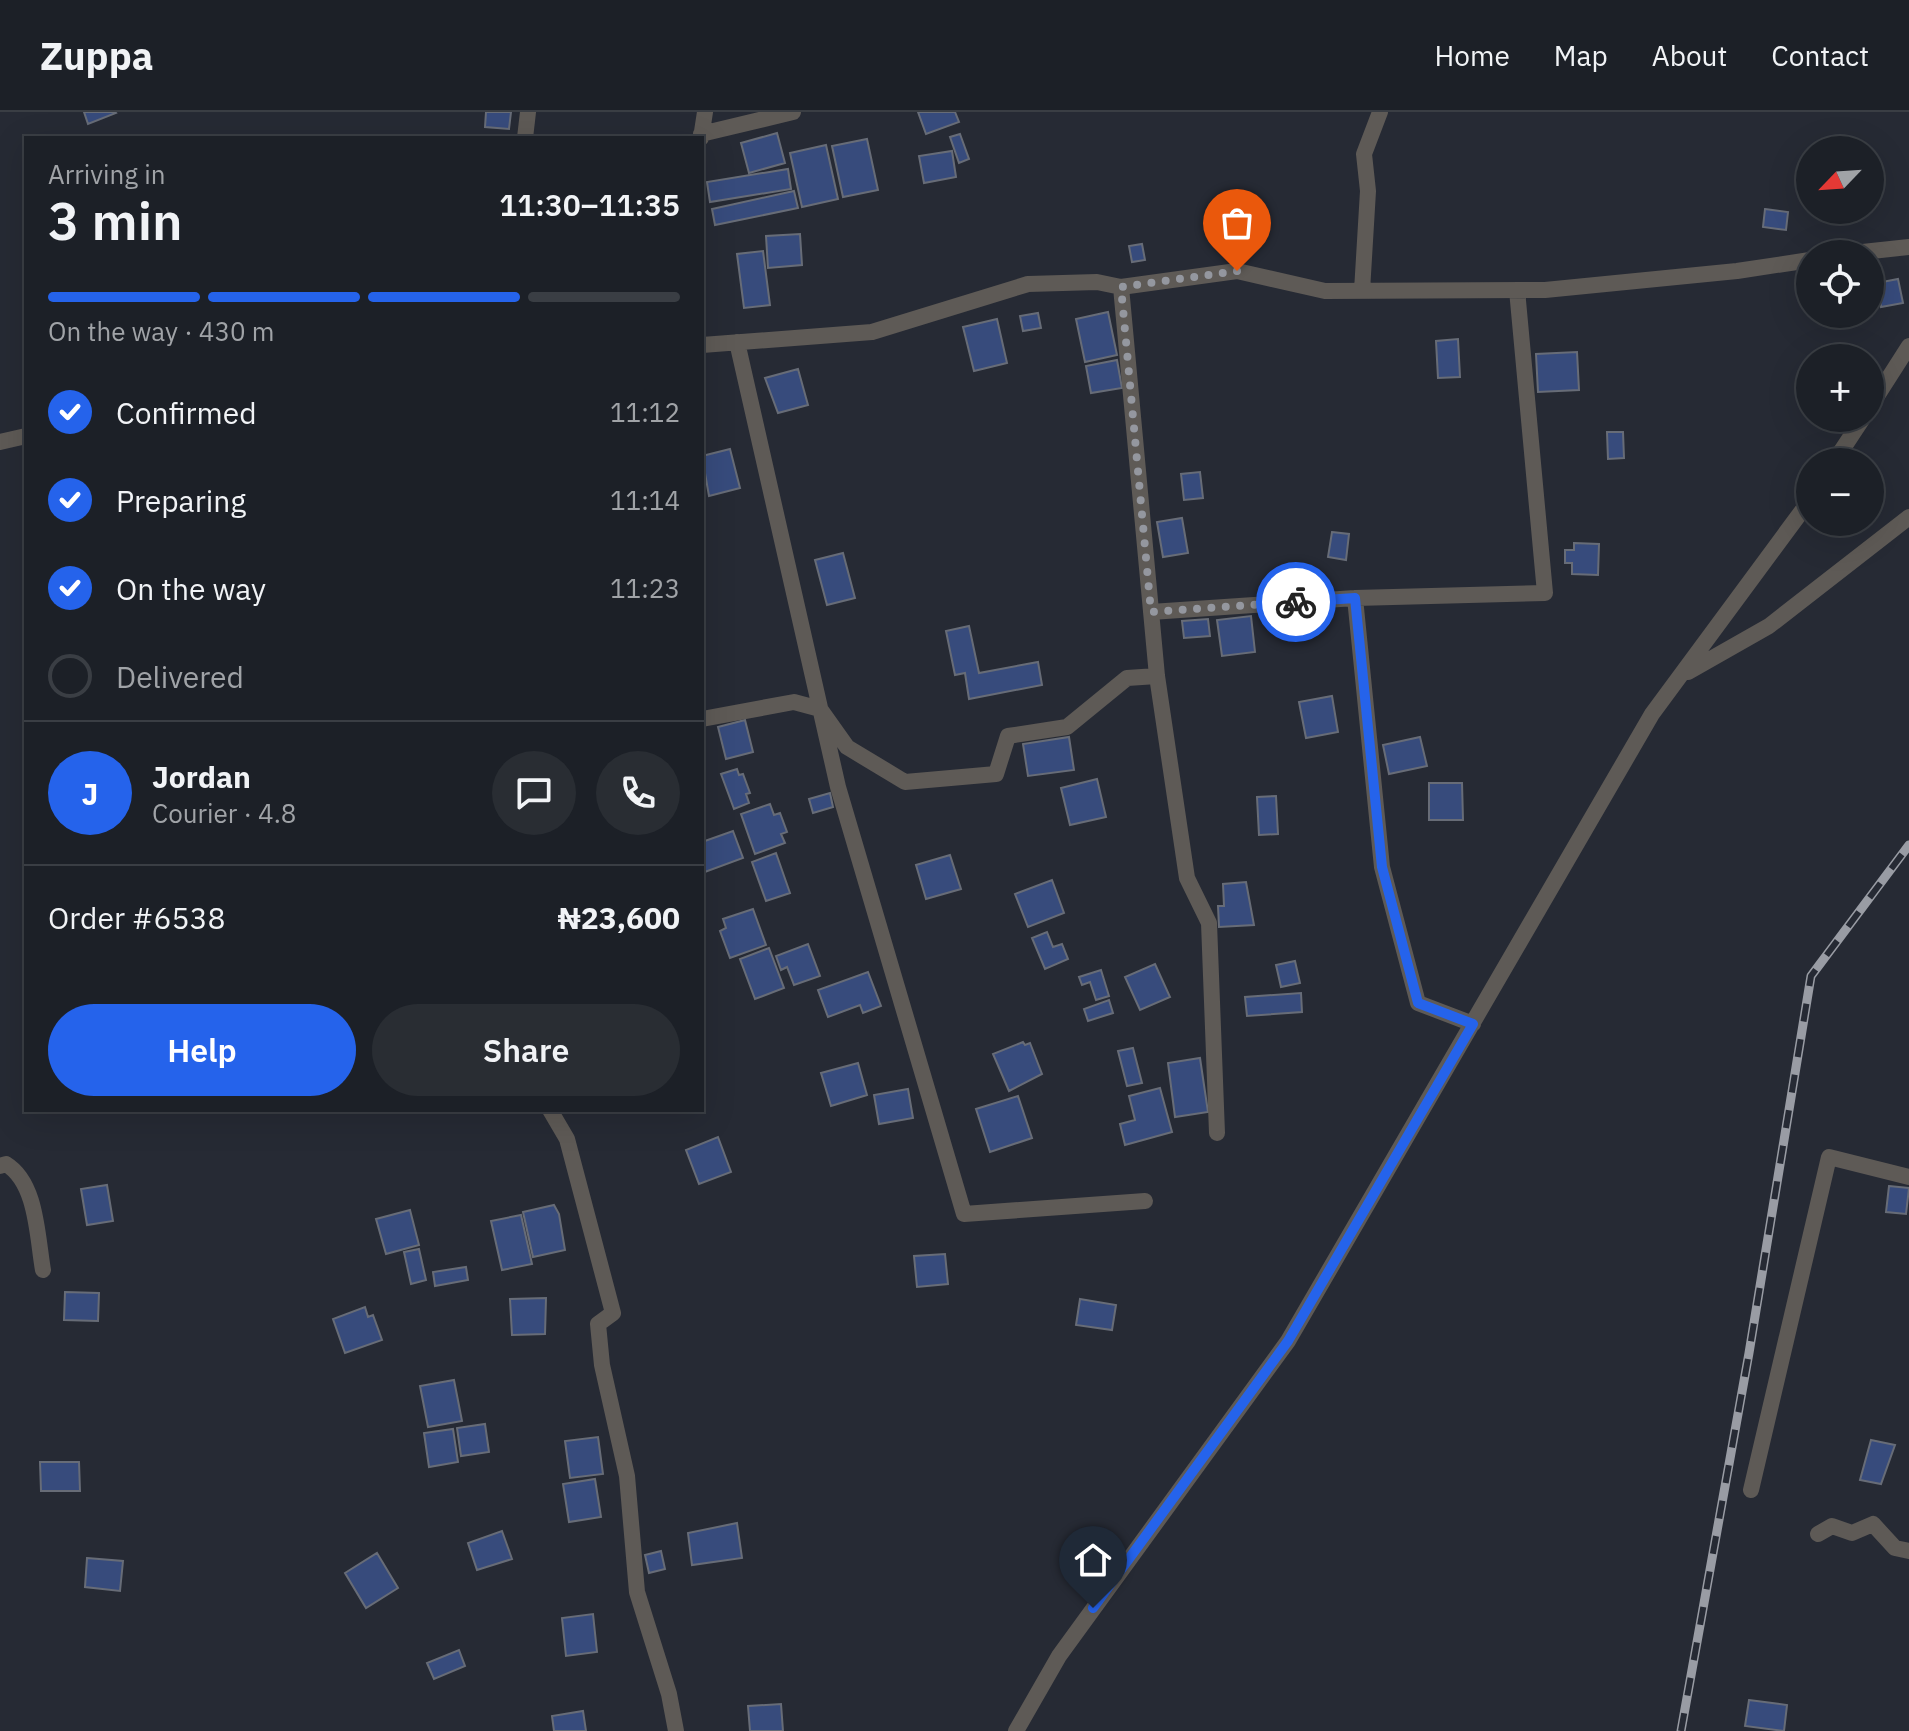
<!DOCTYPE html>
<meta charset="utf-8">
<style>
:root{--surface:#1c2027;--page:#292d33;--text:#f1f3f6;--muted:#a0a3a7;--line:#3a3e44;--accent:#2563eb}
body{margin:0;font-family:"IBM Plex Sans",sans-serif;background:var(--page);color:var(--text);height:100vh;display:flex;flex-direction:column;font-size:30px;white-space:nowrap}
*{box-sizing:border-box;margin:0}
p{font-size:26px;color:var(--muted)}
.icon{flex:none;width:44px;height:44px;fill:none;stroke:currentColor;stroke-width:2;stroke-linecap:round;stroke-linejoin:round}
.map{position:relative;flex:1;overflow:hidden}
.sheet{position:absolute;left:24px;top:24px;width:680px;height:976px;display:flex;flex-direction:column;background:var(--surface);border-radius:0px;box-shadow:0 8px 32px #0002,0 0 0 2px var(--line)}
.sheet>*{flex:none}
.needle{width:52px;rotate:245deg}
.tools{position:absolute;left:1796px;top:24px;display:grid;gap:16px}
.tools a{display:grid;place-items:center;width:88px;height:88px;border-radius:50%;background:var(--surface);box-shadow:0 8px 32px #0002,0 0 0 2px var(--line);font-size:40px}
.pin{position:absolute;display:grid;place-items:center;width:68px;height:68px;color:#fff;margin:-82px -34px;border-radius:50% 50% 50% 0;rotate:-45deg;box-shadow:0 0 8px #0007}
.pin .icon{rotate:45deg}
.courier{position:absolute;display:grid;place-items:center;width:80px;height:80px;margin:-40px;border:6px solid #2563eb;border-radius:50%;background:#fff;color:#222;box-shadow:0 2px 10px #0007}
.overview em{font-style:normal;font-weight:600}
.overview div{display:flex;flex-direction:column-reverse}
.overview{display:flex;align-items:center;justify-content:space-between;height:136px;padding:0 24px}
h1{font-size:52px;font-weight:600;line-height:60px}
.bar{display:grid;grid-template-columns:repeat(4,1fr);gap:12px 8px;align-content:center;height:96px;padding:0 24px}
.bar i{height:10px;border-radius:6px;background:var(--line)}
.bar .on{background:var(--accent)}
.bar p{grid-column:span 4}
.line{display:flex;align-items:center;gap:20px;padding:0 24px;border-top:2px solid var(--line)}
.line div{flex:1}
.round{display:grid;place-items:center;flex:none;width:84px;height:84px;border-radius:42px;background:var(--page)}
ol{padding:0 24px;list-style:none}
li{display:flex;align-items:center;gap:24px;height:88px}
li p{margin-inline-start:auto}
li .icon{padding:8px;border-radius:50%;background:var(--accent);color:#fff;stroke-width:4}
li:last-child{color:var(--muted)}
li i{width:44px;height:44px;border:4px solid var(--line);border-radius:50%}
.button{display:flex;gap:16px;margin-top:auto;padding:16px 24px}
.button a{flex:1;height:92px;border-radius:48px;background:var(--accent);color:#fff;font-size:32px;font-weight:600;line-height:92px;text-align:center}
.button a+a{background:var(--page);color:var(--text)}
header{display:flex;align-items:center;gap:48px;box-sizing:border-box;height:112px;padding:0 40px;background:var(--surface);border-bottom:2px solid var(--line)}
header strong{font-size:38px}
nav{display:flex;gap:44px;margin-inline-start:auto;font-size:28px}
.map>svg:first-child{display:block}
.building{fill:#374b7c;stroke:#676c77;stroke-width:2}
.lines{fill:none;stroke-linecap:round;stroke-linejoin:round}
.minor{stroke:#5e5a56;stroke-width:16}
.rail-casing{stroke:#999ca4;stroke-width:9}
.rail{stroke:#262a34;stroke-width:6;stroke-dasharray:18;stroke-linecap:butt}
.done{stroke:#94979f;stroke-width:8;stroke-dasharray:0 14.4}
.route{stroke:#2563eb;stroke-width:10}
</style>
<header>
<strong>Zuppa</strong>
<nav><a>Home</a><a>Map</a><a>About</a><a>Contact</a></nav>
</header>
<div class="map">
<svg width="1909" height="1619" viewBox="0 0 1909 1619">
<rect width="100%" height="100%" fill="#262a34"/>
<path class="building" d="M84,0h31l1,1 -28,11z
M486,0h25l-2,17 -24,-2z
M918,0h37l4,10 -33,12z
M777,21l8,30 -36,10 -8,-30z
M960,22l9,25 -10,4 -9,-26z
M867,27l11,51 -35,7 -11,-51z
M826,33l12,54 -36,8 -12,-54z
M952,39l4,26 -32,6 -5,-27z
M788,57l3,20 -81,13 -3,-20z
M794,79l4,17 -83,17 -3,-16z
M1765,97l23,3 -2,18 -23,-3z
M800,122l2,31 -34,3 -2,-32z
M1142,132l3,16 -13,2 -3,-16z
M763,139l7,54 -26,3 -7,-54z
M1898,167l5,24 -22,4 -4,-24z
M1108,200l9,43 -32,7 -9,-43z
M1038,201l3,15 -18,3 -3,-15z
M997,207l10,44 -33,8 -11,-44z
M1458,227l2,38 -22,1 -2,-37z
M1577,240l2,38 -41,2 -2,-38z
M1117,248l5,28 -31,5 -5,-27z
M798,257l10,36 -30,8 -13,-35z
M1607,320h16l1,26 -16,1z
M730,337l10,39 -31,8 -7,-40z
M1200,360l3,26 -19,2 -3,-26z
M1182,406l6,35 -25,4 -6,-35z
M1332,420l17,2 -3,26 -18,-3z
M1574,431l25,1 -1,31 -26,-1v-11h-7v-13h9z
M843,441l12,45 -28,7 -12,-45z
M1251,504l4,36 -33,4 -5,-36z
M1208,507l2,17 -26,2 -2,-17z
M969,514l10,47 59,-11 4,23 -73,14 -4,-26 -10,2 -9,-44z
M1332,584l6,36 -32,6 -7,-36z
M745,608l8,32 -27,7 -8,-32z
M1069,625l5,33 -46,6 -5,-32z
M1420,625l7,29 -38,8 -6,-29z
M737,657l2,6 4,-1 7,19 -4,1 3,9 -15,6 -13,-35z
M1097,667l9,38 -36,8 -9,-37z
M1429,671h33l1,37h-34z
M830,681l3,14 -20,6 -4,-14z
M1276,684l2,38 -19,1 -2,-38z
M770,692l4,11 6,-2 7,19 -6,2 4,9 -30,11 -14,-40z
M733,719l10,27 -41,15v-31z
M776,741l14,40 -24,8 -14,-39z
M950,743l11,34 -35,10 -10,-34z
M1052,768l12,33 -36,14 -13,-33z
M1246,770l8,43 -35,2 -1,-21h6l-1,-22z
M753,797l13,36 -36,13 -10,-27 6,-3 -3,-9z
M1047,820l6,15 9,-3 6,15 -23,10 -13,-31z
M808,832l12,32 -26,9 -7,-18 -6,3 -5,-14z
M769,836l15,40 -29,11 -15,-40z
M1295,849l5,22 -19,4 -5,-22z
M1155,852l15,33 -30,13 -15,-33z
M1101,858l8,26 -13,4 -6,-18 -8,3 -3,-8z
M868,860l13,34 -18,7 -3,-8 -32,12 -10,-27z
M1301,881l1,19 -55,4 -2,-19z
M1109,888l4,13 -25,8 -4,-12z
M1023,930l2,3 5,-2 12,31 -33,17 -16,-37z
M1133,936l9,35 -15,3 -9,-35z
M1200,946l8,54 -33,5 -7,-54z
M858,951l9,32 -36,11 -10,-33z
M1160,976l12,44 -47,13 -5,-21 15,-4 -6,-24z
M908,977l5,29 -34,6 -5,-29z
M1018,984l14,42 -42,14 -14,-43z
M718,1025l13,35 -32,12 -13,-34z
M107,1073l6,36 -26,4 -6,-36z
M1889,1074l20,2 -3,26 -20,-2z
M554,1093l5,9 6,36 -32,7 -10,-45z
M410,1098l9,35 -33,9 -10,-35z
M521,1103l11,49 -30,6 -11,-49z
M419,1137l7,31 -15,4 -7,-32z
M945,1142l3,30 -31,3 -3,-31z
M466,1155l2,13 -33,6 -2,-14z
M65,1180l34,1 -1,28 -34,-1z
M546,1186l-1,36 -33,1 -2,-36z
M1080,1187l36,6 -4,25 -36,-5z
M365,1195l3,10 5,-2 9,25 -37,13 -12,-34z
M454,1268l8,41 -34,6 -8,-41z
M485,1312l4,28 -28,4 -4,-28z
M453,1317l5,33 -29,5 -5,-34z
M598,1325l5,37 -33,4 -5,-37z
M1871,1328l24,5 -14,39 -21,-4z
M40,1350h39l1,29h-39z
M595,1367l6,38 -32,5 -6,-38z
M737,1411l5,35 -50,7 -4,-32z
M502,1419l10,28 -35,11 -9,-27z
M661,1439l4,18 -16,4 -4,-18z
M377,1441l21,35 -32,20 -21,-35z
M87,1446l36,3 -3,30 -35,-4z
M593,1502l4,38 -31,4 -4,-38z
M459,1538l6,16 -31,13 -7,-16z
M1749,1588l38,5 -3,26 -39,-5z
M781,1592l2,27h-33l-2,-25z
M583,1599l3,20h-32l-2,-15z"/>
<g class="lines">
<path class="minor" d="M701,22l92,-22
M525,26l3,-26
M701,26l4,-26
M1844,142l65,-7
M1121,175l36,389 30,202 22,45 8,210
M1362,179l6,-100 -4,-37 16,-42
M737,230l101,445 126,427 181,-13
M702,233l170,-13 156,-48 69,-2 24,5 116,-16 88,20 220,-1 192,-19 73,-11
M1870,295l39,-61
M0,330l26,-6
M1834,350l29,-44
M1355,486l27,269 36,136 55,21
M1151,500l204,-14 190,-5 -28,-303
M1688,560l81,-46 140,-109
M702,607l92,-17 26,7 27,38 58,35 91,-8 12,-38 59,-9 60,-49 30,-2
M550,998l17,29 46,174 -15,11 4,41 25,111 10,116 32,102 7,37
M0,1054l6,-2c31,19 31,72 37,106
M1751,1378l78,-333 80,20
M1818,1422l14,-8 20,7 21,-9 22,24 14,3
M1016,1619l43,-75 229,-315 364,-627 158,-214"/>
<defs>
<path id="rail" d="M1681,1619l68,-378 62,-377 98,-131"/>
</defs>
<use href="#rail" class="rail-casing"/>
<use href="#rail" class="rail"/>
</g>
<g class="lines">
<path class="done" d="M1237,159l-116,16 30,325 145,-10"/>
<path class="route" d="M1093,1496l195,-267 185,-317 -55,-21 -36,-136 -27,-269 -59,4"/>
</g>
</svg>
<div class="tools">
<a><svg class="needle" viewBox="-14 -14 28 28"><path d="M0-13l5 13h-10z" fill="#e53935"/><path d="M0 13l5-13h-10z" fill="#a0a3a7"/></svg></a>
<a><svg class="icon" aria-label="locate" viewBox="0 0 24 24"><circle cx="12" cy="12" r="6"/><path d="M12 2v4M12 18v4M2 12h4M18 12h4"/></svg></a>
<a>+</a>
<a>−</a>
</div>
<div class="pin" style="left:1237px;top:159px;background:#ea580c"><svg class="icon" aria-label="bag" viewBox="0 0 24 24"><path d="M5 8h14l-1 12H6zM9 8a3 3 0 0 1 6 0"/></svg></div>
<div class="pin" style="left:1093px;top:1496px;background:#1f2937"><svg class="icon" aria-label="home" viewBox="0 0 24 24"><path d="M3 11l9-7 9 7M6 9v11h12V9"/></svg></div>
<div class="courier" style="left:1296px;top:490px"><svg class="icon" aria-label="bike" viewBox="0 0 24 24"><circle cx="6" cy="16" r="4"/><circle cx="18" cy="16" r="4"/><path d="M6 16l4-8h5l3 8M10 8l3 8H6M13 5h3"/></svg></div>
<section class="sheet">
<div class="overview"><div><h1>3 min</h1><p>Arriving in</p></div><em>11:30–11:35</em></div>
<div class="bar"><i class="on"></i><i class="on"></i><i class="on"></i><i></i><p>On the way · 430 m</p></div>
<ol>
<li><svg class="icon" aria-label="check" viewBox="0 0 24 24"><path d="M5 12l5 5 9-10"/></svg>Confirmed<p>11:12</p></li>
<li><svg class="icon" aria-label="check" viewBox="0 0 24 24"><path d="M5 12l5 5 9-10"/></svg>Preparing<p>11:14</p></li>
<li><svg class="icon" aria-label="check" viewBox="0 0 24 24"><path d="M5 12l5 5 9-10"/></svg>On the way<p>11:23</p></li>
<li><i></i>Delivered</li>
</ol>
<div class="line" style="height:144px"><b class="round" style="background:var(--accent);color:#fff">J</b><div><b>Jordan</b><p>Courier · 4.8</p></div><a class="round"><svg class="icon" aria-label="chat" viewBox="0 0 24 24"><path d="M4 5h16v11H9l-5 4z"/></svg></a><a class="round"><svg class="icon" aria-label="phone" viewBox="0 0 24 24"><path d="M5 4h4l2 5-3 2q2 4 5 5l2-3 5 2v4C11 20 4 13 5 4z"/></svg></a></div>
<div class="line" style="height:104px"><div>Order #6538</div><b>₦23,600</b></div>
<div class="button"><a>Help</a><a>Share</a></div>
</section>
</div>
